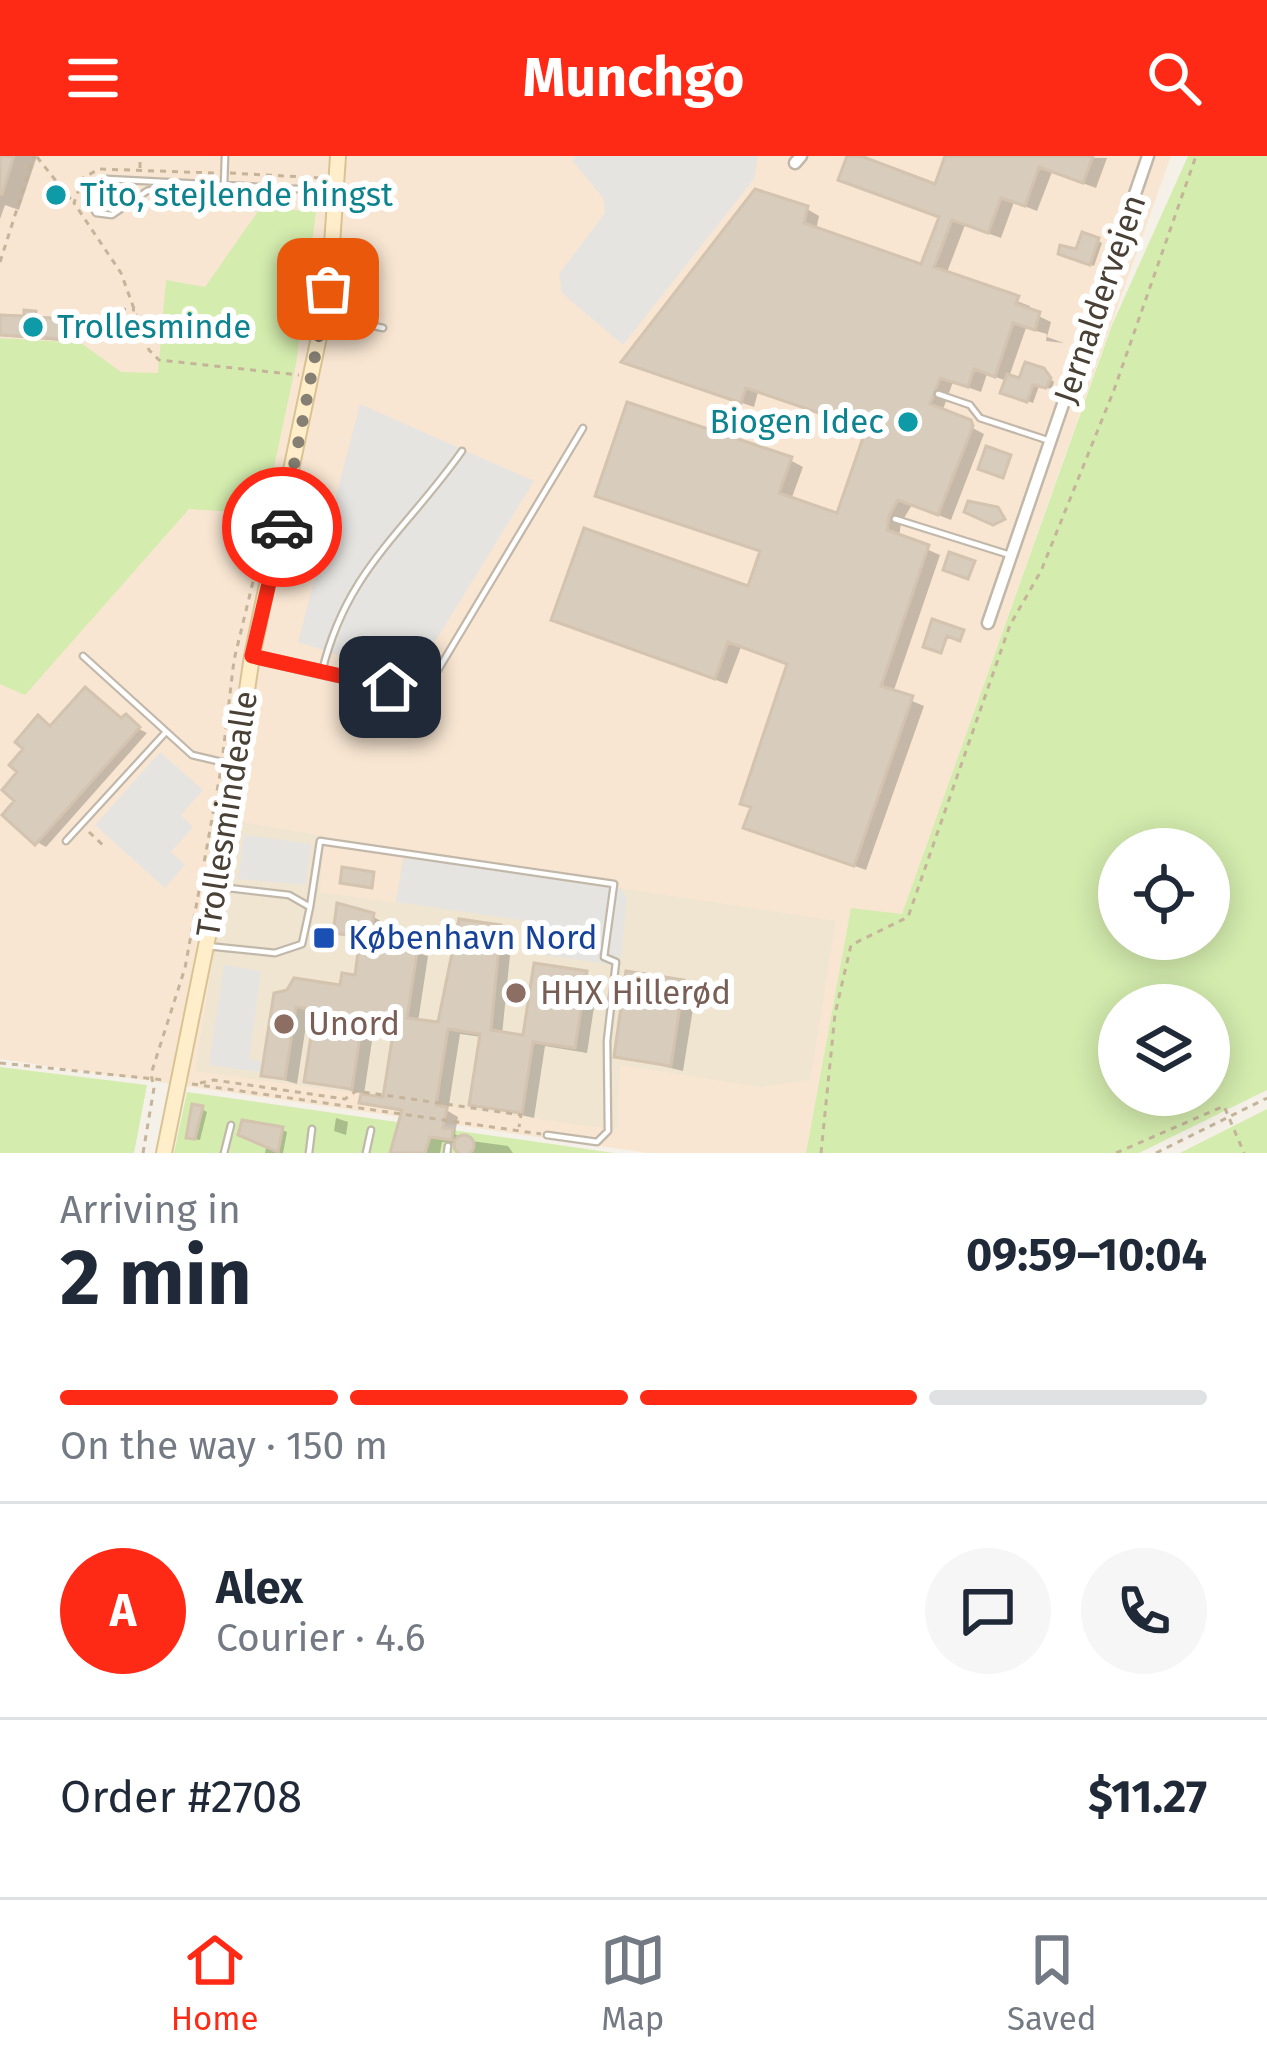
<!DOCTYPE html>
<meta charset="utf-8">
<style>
:root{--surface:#fff;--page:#f6f6f7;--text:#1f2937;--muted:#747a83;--line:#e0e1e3;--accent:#ff2a16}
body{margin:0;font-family:"Fira Sans",sans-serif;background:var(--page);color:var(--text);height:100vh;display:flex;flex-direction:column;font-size:45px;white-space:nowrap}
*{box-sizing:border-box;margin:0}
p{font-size:39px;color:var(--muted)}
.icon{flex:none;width:66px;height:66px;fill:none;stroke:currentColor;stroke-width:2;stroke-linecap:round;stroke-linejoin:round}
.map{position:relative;height:997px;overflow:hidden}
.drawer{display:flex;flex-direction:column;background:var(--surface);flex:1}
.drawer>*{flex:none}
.buttons{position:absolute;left:1098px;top:672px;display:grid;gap:24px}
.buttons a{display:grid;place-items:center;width:132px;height:132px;border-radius:50%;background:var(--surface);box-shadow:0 6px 30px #0003;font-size:60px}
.pin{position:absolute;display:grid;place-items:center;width:102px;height:102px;color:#fff;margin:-51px;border-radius:24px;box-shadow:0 6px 18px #0006}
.courier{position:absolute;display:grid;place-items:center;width:120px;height:120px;margin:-60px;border:9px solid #ff2a16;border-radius:50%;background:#fff;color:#222;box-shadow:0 3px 15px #0007}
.overview em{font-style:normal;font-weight:700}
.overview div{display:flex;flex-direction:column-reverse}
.overview{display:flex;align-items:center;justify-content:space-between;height:204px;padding:0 60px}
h1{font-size:78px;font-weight:700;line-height:90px}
.bar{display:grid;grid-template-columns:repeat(4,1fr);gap:18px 12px;align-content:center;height:144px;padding:0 60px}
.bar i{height:15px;border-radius:9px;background:var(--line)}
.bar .selected{background:var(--accent)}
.bar p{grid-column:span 4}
.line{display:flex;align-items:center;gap:30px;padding:0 60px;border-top:3px solid var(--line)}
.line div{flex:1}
.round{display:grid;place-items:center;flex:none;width:126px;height:126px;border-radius:63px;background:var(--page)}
header{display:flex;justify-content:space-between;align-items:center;height:156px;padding:0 60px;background:var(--accent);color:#fff;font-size:54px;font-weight:700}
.tabs{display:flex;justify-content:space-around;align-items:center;height:168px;border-top:3px solid var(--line);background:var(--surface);font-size:33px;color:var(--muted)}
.tabs a{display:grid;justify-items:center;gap:6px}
.tabs .selected{color:var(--accent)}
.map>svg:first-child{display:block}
.commercial{fill:#f8e6d2}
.education{fill:#efe5d1}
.green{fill:#d4ecae;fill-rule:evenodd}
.parking{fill:#e6e4e0}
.shadow{fill:#0003}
.building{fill:#d8ccbd;stroke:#d3c3af;stroke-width:3}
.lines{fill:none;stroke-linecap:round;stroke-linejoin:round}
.lane-casing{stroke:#c2b8aa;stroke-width:9}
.street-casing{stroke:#c2b8aa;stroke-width:15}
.secondary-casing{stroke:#d9c395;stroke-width:18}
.path{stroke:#c5b39a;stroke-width:3;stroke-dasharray:6 6;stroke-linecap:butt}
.lane{stroke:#fff;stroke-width:4.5}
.street{stroke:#fff;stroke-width:10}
.secondary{stroke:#ffeec9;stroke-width:14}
.done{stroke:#867f74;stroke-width:12;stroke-dasharray:0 21.6}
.route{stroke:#ff2a16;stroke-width:15}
.culture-dot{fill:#0f9aa8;stroke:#fff;stroke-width:4.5}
.transit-dot{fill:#1a4fb4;stroke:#fff;stroke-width:4.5}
.education-dot{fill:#8d6e63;stroke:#fff;stroke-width:4.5}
.labels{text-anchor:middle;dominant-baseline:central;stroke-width:12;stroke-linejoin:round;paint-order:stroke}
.culture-label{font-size:33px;fill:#0d838f;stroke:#fff;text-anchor:start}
.street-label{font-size:33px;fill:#4a4136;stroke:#fff}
.transit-label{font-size:33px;fill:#164399;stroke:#fff;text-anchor:start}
.education-label{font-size:33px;fill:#785e54;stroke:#fff;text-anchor:start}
</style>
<header><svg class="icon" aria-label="menu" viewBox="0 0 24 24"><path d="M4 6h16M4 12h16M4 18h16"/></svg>Munchgo<svg class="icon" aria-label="search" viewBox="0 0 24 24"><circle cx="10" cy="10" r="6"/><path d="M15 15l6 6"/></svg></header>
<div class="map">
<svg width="1267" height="997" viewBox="0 0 1267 997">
<rect width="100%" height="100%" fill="#f5f1e8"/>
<path class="commercial" d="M0,0h1171l-269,759 -51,-6 -45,244h-158l-648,-94z"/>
<path class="education" d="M235,665l89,15 -4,56 76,11 7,-48 433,66 -26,159 -49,7 -141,-22 -2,65 -423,-59z"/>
<path class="green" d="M1188,0h79v934l-128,63h-333l45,-245 51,6 210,-589zM1209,693v90h-90v-90zM1209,849v90h-90v-90z
M261,51l55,5 -20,152 -32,150 -75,-5 -164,186 -25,-11v-346l81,5 40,29 37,1 8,-93 39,7z
M0,911l147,18 -13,68h-134z
M187,936l427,61h-440z
M1267,953v44h-87z"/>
<path class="parking" d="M576,0h182l-4,23 -131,166 -61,-52 -3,-19 46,-61 -2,-15 -31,-38z
M360,248l174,77 -122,198 -114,-37z
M160,596l43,38 -22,25 12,12 -22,25 14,13 -20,23 -70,-63z
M244,679l67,9 -6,41 -67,-6z
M404,701l217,32 6,9 -7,68 -95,-14 4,-31 -133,-19z
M224,809l37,6 -12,88 12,3 -1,10 -51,-7z"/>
<path class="shadow" d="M0,0h37l-18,54 -14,-5 -5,14z
M851,0l86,31 11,-31 159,2 -11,30 -44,-16 -15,39 -23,-9 -13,36 -36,-13 -19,50 84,31 -2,5 23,11 -4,15 17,6 -18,-2 1,-7 -21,-6 -17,49 12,5 22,-11 11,11 -2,7 -13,-3 -6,17 -24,-9 -2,-13 -20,-7 -6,18 -28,-10 -11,30 42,22 -33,86 -39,-15 -11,18 -2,14 41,18 -47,138 31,13 -58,164 -119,-43 43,-162 -49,-18 -14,37 -173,-65 196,-29 13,-37 -164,-58 191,-35 13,7 -12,33 48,17 30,-87 -111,-38 -4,15 -118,-40 171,-158 12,7 -3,14 107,38 19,-50 -88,-33z
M1098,85l4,2 -8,23 -28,-10z
M35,158l39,13 -1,15 -73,-6v-18l26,1z
M123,565l24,12 -101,114 -9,-5 -18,-41 33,-73z
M372,760l12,7 -3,20 47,13 -10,66 22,4 60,-98 12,7 -10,100 24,4 60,-65 12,7 -11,72 -42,-7 -11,72 -62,-15 10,-66 -22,-3 -12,77 10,6 -3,17 9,6 44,6 5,7h-57l1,-9 -15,-2 -2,11h-46l11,-40 -43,-12h24l12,-77 -23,-3 -11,73 -56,-14 10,-66 -10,-2 -11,72 -33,-10 12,-78 67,-7 14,-11 6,-37 -27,-9z
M683,826l13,8 -13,81 -66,-16z
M202,953l5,3 -7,28 -6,-1z
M336,962l12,4 -2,13 -12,-4z
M282,974l5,2 -4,21h-18l2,-10z"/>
<path class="building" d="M0,0h14l-12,38h-2z
M847,0h14l74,28 10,-28h148l-10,27 -44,-16 -14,39 -24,-8 -13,35 -36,-13 -18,47 85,29 -3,8 24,8 -5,18 -22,-7 -18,54 -21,-8 -6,18 -28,-9 -10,26 41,16 2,6 -35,89 -40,-15 -9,16 -2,14 42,15 -48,141 32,10 -59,170 -111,-38 8,-21 -11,-3 47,-140 -59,-22 -13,37 -164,-59 33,-92 164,58 12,-35 -165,-55 32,-94 165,55 -13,36 58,20 29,-84 -120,-41 -5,15 -120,-41 134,-173 53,17 -4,17 117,41 18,-47 -101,-37z
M1082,76l17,6 -9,27 -32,-11 2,-9 16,4z
M24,154l12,1 -1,6 31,2 -2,20 -64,-4v-20l24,1z
M1025,206l19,6 7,10 -5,10 -13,-3 -6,17 -27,-9 7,-19 12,4z
M986,290l25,9 -8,23 -25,-9z
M968,345l30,6 7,12 -12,6 -29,-13z
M949,396l26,9 -7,18 -25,-9z
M932,463l32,11 -4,11 -13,-5 -6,17 -18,-6z
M85,531l36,31 5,-4 14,13 -105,118 -33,-30 12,-14 -12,-11 15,-18 -8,-7 14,-16 -8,-7 23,-27 12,11z
M342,711l32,5 -2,16 -32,-5z
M337,747l37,10 -4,26 48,7 -11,72 31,4 21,-103 42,6 -10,105 32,5 11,-72 53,8 -12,77 -42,-6 -11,71 -53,-8 11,-71 -32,-5 -12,76 11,2 -4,21 10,1 -1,11 -22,-3 -5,16h-35l12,-43 -43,-7 2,-9 22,3 12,-76 -32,-5 -11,73 -48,-7 11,-72 -19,-3 -11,72 -24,-3 13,-83 13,-3 7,-12 46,7 2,-12 13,2 5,-38 -27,-4z
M626,815l58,9 -13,86 -57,-9z
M192,948l11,2 -8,33 -9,-1z
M242,964l41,7 -5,25 -40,-17z
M454 989a10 10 0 1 1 20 0a10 10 0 1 1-20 0Z"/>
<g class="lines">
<defs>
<path id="lane" d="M177,28l-30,7 -35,24 -16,-2 -9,-17 3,-9 17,-8 227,12
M224,30l1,-30
M329,160l54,12
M938,238l32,11 10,13 67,22
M895,363l115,36
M83,500l109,99 38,9
M322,516c24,-102 83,-140 140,-221
M423,539l160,-267
M66,685l99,-108
M310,751l10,-66 294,43 -10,73 12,5 -9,79 1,90 -11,11 -50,-7
M207,790l68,7 27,-9 8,-37 -21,-12 -69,-8
M224,997l7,-28
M309,997l3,-24
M366,997l5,-23
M447,997l1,-7"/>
<path id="street" d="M795,7l6,-7
M988,467l160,-467
M252,500l171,39"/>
<path id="secondary" d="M164,997l54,-266 34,-231 77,-367 9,-133"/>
</defs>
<use href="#lane" class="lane-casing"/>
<use href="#street" class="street-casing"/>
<use href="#secondary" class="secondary-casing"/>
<path class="path" d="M37,1l35,44
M140,12v-12
M214,17l-115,-4 -16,9 -9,25 47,70 28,77 10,10 140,15
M230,17l92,5
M0,106l34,-106
M120,153l15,1
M306,174l12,-85
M223,597l11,-93 25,-103
M89,676l16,15
M0,907l164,17
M200,927l14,-3 131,19 11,-8 165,24 -2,12
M192,928l349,50
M143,997l11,-65 -3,-14 34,-106 36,-199
M821,997l14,-139 16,-69 57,-28 102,-292 31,-54 73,-181 82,-234
M1116,997l108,-47 20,47
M1156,997l111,-55"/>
<use href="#lane" class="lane"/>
<use href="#street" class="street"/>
<use href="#secondary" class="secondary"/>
</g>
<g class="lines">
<path class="done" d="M282,371l46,-238"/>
<path class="route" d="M282,371l-30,129 138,31"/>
</g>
<g class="culture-dot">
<circle cx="56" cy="39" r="12"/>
<circle cx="33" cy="171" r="12"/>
<circle cx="908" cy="266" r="12"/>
</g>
<rect class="transit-dot" x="312" y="770" width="24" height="24" rx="6"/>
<g class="education-dot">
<circle cx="516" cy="837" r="12"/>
<circle cx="284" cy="868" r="12"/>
</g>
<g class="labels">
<g class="culture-label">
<text x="80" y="39">Tito, stejlende hingst</text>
<text x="57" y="171">Trollesminde</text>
<text x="884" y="266" text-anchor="end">Biogen Idec</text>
</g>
<g class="street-label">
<text transform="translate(1100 143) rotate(-71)">Jernaldervejen</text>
<text transform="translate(227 658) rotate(-81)">Trollesmindealle</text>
</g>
<g class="transit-label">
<text x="348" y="782">København Nord</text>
</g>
<g class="education-label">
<text x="540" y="837">HHX Hillerød</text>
<text x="308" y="868">Unord</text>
</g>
</g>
</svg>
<div class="buttons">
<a><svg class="icon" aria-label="locate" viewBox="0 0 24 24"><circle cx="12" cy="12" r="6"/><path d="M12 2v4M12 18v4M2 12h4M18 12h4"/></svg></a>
<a><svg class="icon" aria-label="layers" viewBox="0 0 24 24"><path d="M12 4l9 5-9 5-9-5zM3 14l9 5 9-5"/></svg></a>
</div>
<div class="pin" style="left:328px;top:133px;background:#ea580c"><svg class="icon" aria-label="bag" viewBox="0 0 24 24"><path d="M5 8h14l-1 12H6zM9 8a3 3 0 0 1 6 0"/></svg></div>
<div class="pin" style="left:390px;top:531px;background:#1f2937"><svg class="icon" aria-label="home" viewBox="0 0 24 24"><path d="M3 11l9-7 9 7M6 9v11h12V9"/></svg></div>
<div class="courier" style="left:282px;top:371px"><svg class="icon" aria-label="car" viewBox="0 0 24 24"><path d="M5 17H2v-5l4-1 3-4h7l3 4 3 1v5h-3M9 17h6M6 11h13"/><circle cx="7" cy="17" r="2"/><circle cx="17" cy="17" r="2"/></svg></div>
</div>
<section class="drawer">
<div class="overview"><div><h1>2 min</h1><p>Arriving in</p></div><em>09:59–10:04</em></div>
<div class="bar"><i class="selected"></i><i class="selected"></i><i class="selected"></i><i></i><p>On the way · 150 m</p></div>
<div class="line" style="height:216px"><b class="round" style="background:var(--accent);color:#fff">A</b><div><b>Alex</b><p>Courier · 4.6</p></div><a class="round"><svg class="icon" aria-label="chat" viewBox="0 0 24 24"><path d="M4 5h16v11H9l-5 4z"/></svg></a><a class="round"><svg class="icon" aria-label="phone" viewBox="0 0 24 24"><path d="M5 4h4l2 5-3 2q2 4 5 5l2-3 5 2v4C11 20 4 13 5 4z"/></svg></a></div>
<div class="line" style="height:156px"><div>Order #2708</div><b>$11.27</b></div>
</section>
<nav class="tabs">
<a class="selected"><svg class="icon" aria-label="home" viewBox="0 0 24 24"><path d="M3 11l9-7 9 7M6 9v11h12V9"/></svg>Home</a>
<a><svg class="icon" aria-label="map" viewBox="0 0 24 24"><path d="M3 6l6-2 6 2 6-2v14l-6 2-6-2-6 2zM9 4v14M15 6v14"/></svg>Map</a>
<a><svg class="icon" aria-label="saved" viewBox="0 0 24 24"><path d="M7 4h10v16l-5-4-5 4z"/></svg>Saved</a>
</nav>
